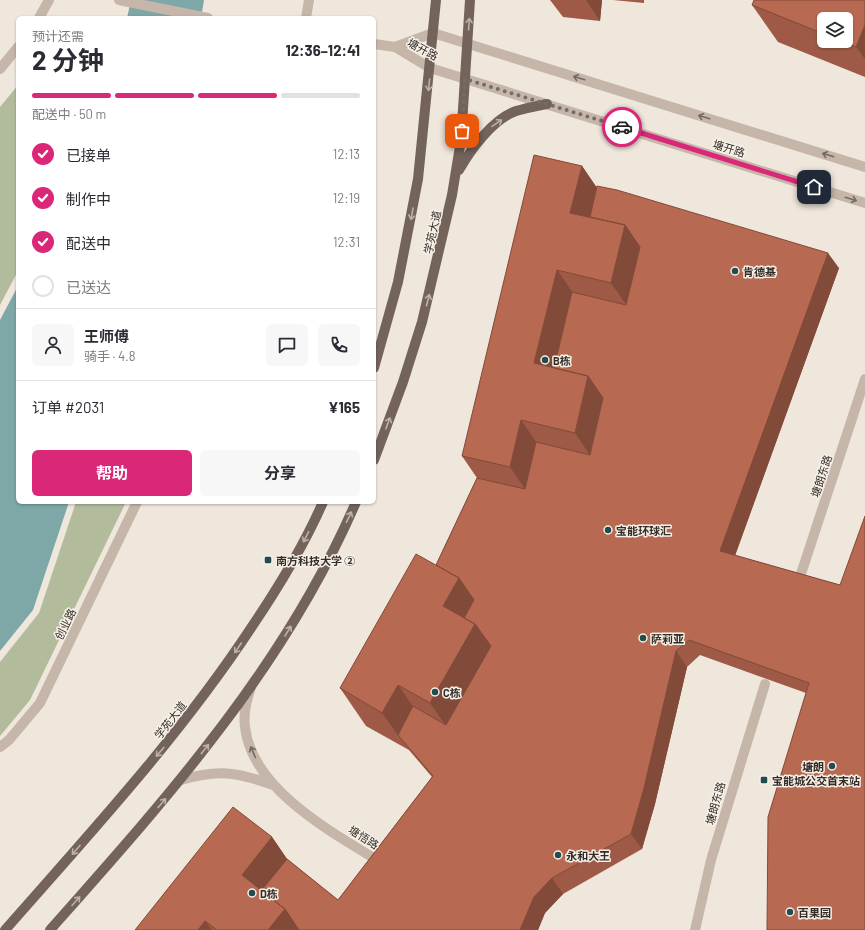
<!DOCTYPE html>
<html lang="zh">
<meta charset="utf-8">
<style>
:root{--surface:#fff;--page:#f7f7f7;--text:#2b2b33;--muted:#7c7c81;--line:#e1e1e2;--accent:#db2777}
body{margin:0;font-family:Barlow,"Noto Sans SC",sans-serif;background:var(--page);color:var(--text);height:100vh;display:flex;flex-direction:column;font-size:15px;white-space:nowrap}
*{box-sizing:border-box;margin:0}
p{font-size:13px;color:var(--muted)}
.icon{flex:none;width:22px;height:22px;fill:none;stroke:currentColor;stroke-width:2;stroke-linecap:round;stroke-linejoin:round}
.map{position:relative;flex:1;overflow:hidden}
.details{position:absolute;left:16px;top:16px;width:360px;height:488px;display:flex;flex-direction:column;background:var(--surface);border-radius:6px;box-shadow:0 1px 3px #0004}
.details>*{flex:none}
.controls{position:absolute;left:817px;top:12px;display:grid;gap:8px}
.controls a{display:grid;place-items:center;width:36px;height:36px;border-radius:6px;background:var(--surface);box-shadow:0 1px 3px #0004;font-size:20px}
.pin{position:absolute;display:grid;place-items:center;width:34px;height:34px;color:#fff;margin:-17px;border-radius:8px;box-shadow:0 2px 6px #0006}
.courier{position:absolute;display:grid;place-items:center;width:40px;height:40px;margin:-20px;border:3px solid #db2777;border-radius:50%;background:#fff;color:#222;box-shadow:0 1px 5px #0007}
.summary em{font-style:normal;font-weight:700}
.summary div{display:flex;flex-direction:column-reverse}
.summary{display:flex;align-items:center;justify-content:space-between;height:68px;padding:0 16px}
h1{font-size:26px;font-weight:700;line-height:30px}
.bar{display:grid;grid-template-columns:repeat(4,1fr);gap:6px 4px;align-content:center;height:48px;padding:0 16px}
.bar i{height:5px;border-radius:3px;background:var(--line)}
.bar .active{background:var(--accent)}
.bar p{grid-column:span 4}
.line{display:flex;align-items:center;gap:10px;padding:0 16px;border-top:1px solid var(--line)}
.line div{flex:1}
.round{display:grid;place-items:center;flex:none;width:42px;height:42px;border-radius:6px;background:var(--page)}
ol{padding:0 16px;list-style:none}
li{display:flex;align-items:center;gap:12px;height:44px}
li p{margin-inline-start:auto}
li .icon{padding:4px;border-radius:50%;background:var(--accent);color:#fff;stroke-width:4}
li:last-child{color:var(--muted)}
li i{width:22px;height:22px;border:2px solid var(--line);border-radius:50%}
.button{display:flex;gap:8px;margin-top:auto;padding:8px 16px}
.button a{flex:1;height:46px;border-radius:6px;background:var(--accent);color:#fff;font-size:16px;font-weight:700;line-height:46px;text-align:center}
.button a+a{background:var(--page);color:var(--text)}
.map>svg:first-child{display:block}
.green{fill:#b2bc9d}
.water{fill:#7ea7a8}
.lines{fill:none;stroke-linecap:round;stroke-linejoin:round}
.minor{stroke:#c5b6a9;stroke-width:10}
.major{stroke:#74635b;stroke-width:10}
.wall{fill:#9e5a46;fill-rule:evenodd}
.shaded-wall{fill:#814a39}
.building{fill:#b86951;stroke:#814a39}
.oneway{stroke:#bcb1a8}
.oneway2{stroke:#756a62}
.done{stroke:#756d67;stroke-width:4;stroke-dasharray:0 7.2}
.route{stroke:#db2777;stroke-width:5}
.poi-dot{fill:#224d50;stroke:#f7f0e7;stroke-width:1.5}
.labels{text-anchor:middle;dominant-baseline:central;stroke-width:3;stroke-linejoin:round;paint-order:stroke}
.street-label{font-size:11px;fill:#332c28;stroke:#f7f0e7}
.poi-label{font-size:11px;font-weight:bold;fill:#332c28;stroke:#f7f0e7;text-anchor:start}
</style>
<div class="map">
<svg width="865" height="930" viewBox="0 0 865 930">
<rect width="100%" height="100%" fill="#efe6dc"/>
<path class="green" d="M18,85v186l-18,34v-198z
M76,502h50l-96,198 -30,36v-74l39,-49z"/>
<path class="water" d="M131,0h73l-3,18h-74z
M18,286v216h51l-36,108 -33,41v-331z"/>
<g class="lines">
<path class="minor" d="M119,0l89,18
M39,18l10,-18
M306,18l3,-18
M374,44l21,3 35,21 435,135
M395,47l38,-14 432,134
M0,69l18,-22
M799,580l66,-201
M251,687c-4,13 -8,26 -6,40 7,63 88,106 137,136
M0,747l9,-7 31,-37 97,-201
M181,780c37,-11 56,-8 92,5
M695,930l16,-70 54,-176"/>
<path class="major" d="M459,170c12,-21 34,-51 57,-59 10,-3 21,-5 31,-7
M374,368l24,-86 20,-103 18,-179
M374,460l29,-78 19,-60 30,-127 9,-55 9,-140
M5,930c86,-98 174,-193 246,-302 27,-40 53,-82 72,-126
M50,930c117,-132 235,-263 306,-428"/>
</g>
<path class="wall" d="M550,0h52l-2,21 -37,-4z
M613,0h31v3z
M865,0v77l-87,-35 -26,-37zM824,19l22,22h-22z
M582,166l15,22 242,80 -104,287 105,30 -34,108 -106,-38 -13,12 -32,137 -13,45 -79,45 -18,19 -7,17h-403l137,-93 15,22 51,41 94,-123 -23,-27 -43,-24 -26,-38 96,-123 41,-87 -15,-22z"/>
<path class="shaded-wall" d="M586,0h16l-2,21z
M865,25v34l-9,-12z
M582,166l26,38 -9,34 -29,-25z
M625,225l26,38 -14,57 -26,-37z
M828,253l11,15 -108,299 -11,-16z
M557,270l26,37 -19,81 -30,-25z
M588,376l26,37 -13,58 -26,-38z
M521,420l26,38 -11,47 -26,-38z
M459,578l26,37 17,46 -46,79 -26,-37 13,-97z
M676,651l11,16 -32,137 -13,45 -11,-15z
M398,685l26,37 -26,13 -16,-22z
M272,837l26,38 -27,33 -29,-33z
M552,878l11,16 -18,19 -7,17h-18l14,-33z
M285,909l14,21h-31z
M205,921l7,9h-14z"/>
<path class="building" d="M754,0h111v25l-9,22 -14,-6h4v-22h-22v15l-72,-29z
M534,155l48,11 -12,47 55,12 -14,58 -54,-13 -23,93 54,13 -13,57 -54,-13 -11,47 -48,-11z
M597,186l20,4 211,63 -108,298 120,34 25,-69v414h-98l1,-113 41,-134 -120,-43 -13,11 -32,137 -13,46 -79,44 -18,19 -14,33h-221l-14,-21 -24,-18 26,-32 51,41 95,-124 -35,-41 15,-29 33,19 45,-79 -16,-22 -11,-6 10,-18 -15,-22 -23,-13 41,-87 48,11 11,-47 54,13 13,-57 -15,-22 -34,-8 18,-76 54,13 14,-58 -15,-22 -35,-8z
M416,554l43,24 -16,28 32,18 -45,79 -32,-18 -16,28 -42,-25z
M233,807l39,30 -30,38 43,34 -17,21h-51l-12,-9 -7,9h-63z"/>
<defs><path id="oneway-shaft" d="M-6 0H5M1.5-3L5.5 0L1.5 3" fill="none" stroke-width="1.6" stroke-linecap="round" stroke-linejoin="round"/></defs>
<g class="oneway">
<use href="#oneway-shaft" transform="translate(469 24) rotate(-86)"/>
<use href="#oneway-shaft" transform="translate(429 85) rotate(96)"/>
<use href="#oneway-shaft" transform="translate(497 123) rotate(-34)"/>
<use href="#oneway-shaft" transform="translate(412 214) rotate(100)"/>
<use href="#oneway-shaft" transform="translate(428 300) rotate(-75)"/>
<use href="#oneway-shaft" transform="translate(388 423) rotate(-70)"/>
<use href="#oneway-shaft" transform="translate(349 517) rotate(-64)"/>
<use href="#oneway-shaft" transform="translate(306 537) rotate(117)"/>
<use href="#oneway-shaft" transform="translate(288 631) rotate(-59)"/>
<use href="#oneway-shaft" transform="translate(238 648) rotate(124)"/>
<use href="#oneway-shaft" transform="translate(205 749) rotate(-52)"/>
<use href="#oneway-shaft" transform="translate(160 752) rotate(130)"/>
<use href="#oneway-shaft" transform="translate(162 803) rotate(-50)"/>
<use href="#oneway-shaft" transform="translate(76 850) rotate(131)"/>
<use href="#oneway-shaft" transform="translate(76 901) rotate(-48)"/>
</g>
<g class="oneway2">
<use href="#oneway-shaft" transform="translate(579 78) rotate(-163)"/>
<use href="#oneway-shaft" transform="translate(704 117) rotate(-163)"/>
<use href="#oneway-shaft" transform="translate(828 155) rotate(-163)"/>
<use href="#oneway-shaft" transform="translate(851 199) rotate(17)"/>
<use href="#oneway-shaft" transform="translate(253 752) rotate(-113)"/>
</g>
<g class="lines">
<path class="done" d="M462,131l3,-52 157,48"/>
<path class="route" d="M622,127l192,60"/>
</g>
<g class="poi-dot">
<circle cx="735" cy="271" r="4"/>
<circle cx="545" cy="360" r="4"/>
<circle cx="608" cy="530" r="4"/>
<rect x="264" y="556" width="8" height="8" rx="2"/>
<circle cx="643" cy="638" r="4"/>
<circle cx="435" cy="692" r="4"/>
<circle cx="832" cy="766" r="4"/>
<rect x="760" y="776" width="8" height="8" rx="2"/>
<circle cx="558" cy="855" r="4"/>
<circle cx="252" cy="893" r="4"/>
<circle cx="790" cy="912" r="4"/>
</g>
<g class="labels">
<g class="street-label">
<text transform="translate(423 49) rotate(29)">塘开路</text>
<text transform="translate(729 148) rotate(17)">塘开路</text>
<text transform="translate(432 232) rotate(-78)">学苑大道</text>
<text transform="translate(821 476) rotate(-72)">塘朗东路</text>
<text transform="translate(65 624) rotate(-64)">创业路</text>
<text transform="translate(170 720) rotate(-52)">学苑大道</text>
<text transform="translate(715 803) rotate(-74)">塘朗东路</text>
<text transform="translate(364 837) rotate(32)">塘悟路</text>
</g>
<g class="poi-label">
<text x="743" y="271">肯德基</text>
<text x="553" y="360">B栋</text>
<text x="616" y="530">宝能环球汇</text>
<text x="276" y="560">南方科技大学 ②</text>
<text x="651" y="638">萨莉亚</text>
<text x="443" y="692">C栋</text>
<text x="824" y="766" text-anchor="end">塘朗</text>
<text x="772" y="780">宝能城公交首末站</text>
<text x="566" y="855">永和大王</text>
<text x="260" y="893">D栋</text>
<text x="798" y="912">百果园</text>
</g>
</g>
</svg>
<div class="controls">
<a><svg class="icon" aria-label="layers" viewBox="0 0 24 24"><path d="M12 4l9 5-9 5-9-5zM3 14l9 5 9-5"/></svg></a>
</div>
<div class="pin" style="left:462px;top:131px;background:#ea580c"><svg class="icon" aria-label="bag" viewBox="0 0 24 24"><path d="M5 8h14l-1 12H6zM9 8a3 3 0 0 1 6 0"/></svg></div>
<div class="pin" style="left:814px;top:187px;background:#1f2937"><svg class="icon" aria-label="home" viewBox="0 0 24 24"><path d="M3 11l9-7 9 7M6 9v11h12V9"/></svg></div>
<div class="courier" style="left:622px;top:127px"><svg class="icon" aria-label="car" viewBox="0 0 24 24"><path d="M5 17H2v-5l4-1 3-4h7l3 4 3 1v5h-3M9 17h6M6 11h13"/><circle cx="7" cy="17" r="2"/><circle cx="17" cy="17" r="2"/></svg></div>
<section class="details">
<div class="summary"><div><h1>2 分钟</h1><p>预计还需</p></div><em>12:36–12:41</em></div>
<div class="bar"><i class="active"></i><i class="active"></i><i class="active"></i><i></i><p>配送中 · 50 m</p></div>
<ol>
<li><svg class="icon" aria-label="check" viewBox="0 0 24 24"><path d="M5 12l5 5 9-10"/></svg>已接单<p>12:13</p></li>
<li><svg class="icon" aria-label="check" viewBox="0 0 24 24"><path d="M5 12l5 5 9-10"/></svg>制作中<p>12:19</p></li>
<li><svg class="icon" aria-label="check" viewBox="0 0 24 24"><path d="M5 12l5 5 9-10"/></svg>配送中<p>12:31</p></li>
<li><i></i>已送达</li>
</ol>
<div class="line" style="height:72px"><a class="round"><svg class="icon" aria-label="person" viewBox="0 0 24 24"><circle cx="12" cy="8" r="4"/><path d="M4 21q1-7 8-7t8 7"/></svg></a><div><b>王师傅</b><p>骑手 · 4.8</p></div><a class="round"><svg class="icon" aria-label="chat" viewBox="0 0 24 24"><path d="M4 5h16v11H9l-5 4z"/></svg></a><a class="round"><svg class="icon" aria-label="phone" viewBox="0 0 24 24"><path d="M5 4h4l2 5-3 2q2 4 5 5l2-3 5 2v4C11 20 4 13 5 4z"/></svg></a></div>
<div class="line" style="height:52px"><div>订单 #2031</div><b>¥165</b></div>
<div class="button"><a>帮助</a><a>分享</a></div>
</section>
</div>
